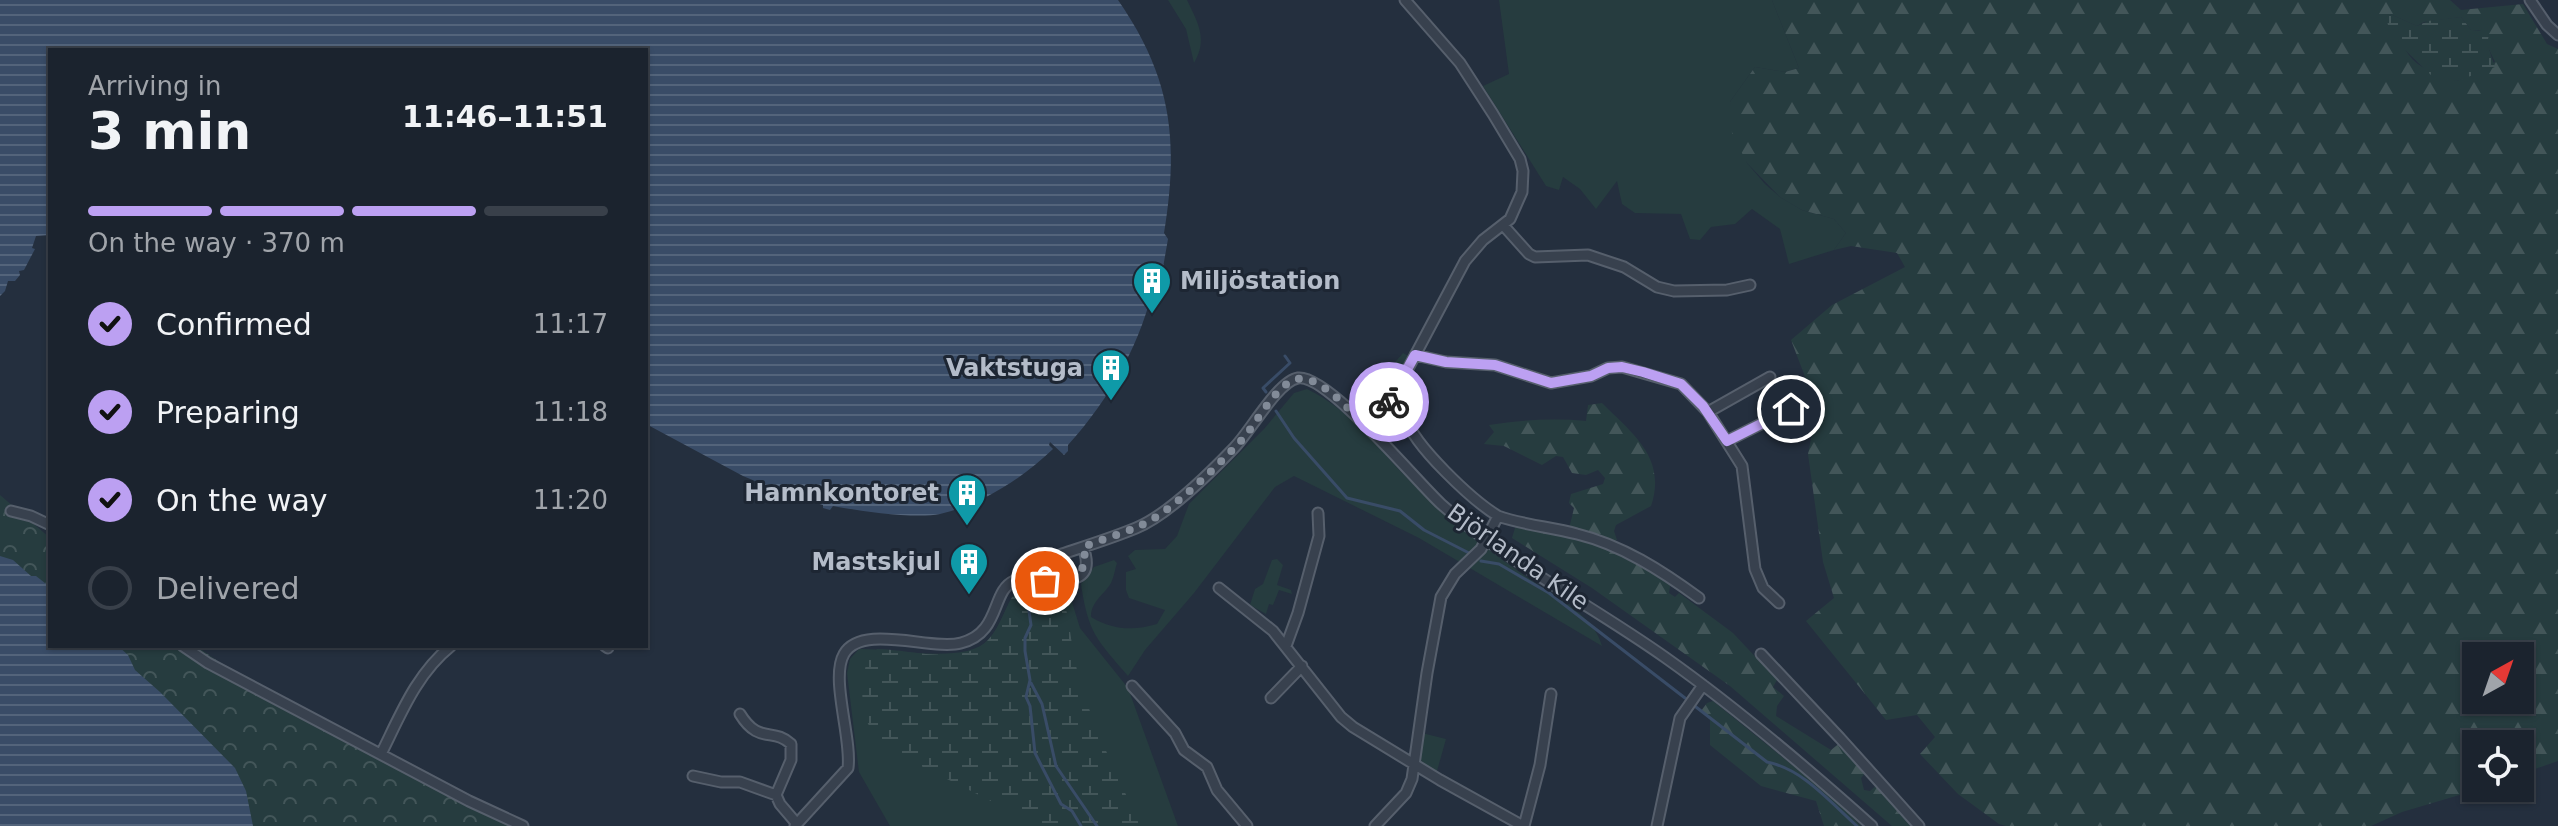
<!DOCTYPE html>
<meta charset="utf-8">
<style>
:root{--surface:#1b232e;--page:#242b36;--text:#f1f3f6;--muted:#a0a4aa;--line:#39404a;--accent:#bca0f2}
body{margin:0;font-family:"DejaVu Sans",sans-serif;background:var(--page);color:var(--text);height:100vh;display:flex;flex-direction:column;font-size:30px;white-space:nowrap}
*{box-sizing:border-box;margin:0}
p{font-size:26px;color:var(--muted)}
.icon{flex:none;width:44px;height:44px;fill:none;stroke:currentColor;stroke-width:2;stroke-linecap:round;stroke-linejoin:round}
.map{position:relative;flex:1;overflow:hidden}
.drawer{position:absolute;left:48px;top:48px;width:600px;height:600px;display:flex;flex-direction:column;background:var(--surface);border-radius:0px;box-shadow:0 2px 6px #0004,0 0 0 2px var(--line)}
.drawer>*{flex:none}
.needle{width:52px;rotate:40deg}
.fabs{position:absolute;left:2462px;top:642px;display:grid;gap:16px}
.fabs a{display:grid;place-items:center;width:72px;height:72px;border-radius:0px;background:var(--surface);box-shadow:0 2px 6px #0004,0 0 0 2px var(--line);font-size:40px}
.pin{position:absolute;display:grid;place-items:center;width:68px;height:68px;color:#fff;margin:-34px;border:4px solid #fff;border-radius:50%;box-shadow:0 2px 8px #0007}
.courier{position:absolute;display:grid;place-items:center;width:80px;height:80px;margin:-40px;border:6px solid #bca0f2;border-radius:50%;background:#fff;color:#222;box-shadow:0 2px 10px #0007}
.summary em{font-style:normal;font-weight:600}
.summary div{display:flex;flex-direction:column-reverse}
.summary{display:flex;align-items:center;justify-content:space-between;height:136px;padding:0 40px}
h1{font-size:52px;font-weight:600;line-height:60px}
.bar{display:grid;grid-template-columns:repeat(4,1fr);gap:12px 8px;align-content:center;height:96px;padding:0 40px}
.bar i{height:10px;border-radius:6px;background:var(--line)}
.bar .active{background:var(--accent)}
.bar p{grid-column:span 4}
ol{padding:0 40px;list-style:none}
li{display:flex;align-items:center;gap:24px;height:88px}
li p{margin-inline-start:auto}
li .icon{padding:8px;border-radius:50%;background:var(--accent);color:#111;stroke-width:4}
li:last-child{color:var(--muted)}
li i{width:44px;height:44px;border:4px solid var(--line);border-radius:50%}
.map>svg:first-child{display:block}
.grass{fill:#263c3f}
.forest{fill:url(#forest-firs);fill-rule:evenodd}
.wetland{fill:url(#wetland-marsh)}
.park{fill:url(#park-crowns)}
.water{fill:url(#water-rules)}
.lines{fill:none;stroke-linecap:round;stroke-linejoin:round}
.stream{stroke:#394c67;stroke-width:3}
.street-casing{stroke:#565f6c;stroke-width:13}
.street{stroke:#38414e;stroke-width:9}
.done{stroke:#828b98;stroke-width:8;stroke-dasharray:0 14.4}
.route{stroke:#bca0f2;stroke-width:10}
.labels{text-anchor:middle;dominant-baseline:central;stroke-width:6;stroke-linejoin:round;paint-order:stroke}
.poi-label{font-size:24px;font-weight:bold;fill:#b4bcc9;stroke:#1d2633;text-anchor:end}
.street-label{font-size:24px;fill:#b4bcc9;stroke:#1d2633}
</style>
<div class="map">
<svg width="2558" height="826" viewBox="0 0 2558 826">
<defs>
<pattern id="forest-firs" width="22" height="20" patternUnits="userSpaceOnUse" patternTransform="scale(2)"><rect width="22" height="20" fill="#263c3f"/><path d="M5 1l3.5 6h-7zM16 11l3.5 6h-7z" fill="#435659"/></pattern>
<pattern id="wetland-marsh" width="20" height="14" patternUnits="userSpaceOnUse" patternTransform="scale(2)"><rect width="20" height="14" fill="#263c3f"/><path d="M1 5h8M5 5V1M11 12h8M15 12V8" fill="none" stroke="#435659"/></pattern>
<pattern id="park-crowns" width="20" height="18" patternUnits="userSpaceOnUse" patternTransform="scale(2)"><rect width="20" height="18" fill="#263c3f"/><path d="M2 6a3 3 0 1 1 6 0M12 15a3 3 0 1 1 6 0" fill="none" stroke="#435659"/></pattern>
<pattern id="water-rules" width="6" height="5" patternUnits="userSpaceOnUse" patternTransform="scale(2)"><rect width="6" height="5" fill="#394c67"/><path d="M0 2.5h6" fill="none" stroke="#53647b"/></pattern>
</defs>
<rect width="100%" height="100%" fill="#242f3e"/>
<path class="grass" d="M1168,0h19c11,23 21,39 7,63l-8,-34z
M1499,0h273l27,68 -14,4 -30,-5 -25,35 17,61 18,21 15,13 22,13 32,9 12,14 -12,17 -45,14 -9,-35 -28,-20 -17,15 -24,3 -11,13 -10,-1 -9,-25 -46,-1 -13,-9 -5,-23 -21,28 -16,-20 -17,-12 -4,13 -13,-4 -63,-100 26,-12z
M1403,353l7,4c-10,18 -21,50 -42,54 1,-20 22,-43 35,-58z
M1307,389c42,20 69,57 101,90 37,38 80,71 123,101 25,17 63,35 71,66l-183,-108 -125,-62 -19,11 -81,106 -49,57 -17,26c-31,-36 -40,-43 -47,-92l13,-17 20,-7 3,3c-2,6 -3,14 -6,20 -7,12 -20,18 -20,34 21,13 43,14 66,7l8,-14 -36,-12 -3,-8v-18l10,-3 -8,-13 7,-6 30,-1 12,-13 12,-32 75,-75 30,-36z
M1277,559l6,6 -6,20 14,5 1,4 -13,-4 -6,15 -4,-1 -3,10 -16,-9 5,-16 8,-5 9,-24z
M1036,589h32l12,39 48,60 50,138h-288l-31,-54 -12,-99 3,-14 9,-10c35,-1 105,16 129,-9 14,-15 17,-34 28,-49z
M1422,733l24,6 -9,32 -13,-7 -5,-7z"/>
<path class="forest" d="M1772,0h678l11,10 62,-6 24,40 11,5v712l-38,13v-30h-44v44h7l-81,24 -31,14h-365l-7,-2 -41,-30 -38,-40 15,-17 -18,-22 -31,5 -80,-99 28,-23 -11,-36 -15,-108 9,-46 -26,-68 41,-35 73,-38 -8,-14 -46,-7 -17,4 12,-17 -12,-14 -32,-9 -22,-13 -33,-34 -15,-30 -2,-31 25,-35 30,5 14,-4zM2390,14l27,12 7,-4 37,-5 10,13h8l10,5 -3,8 9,19 -38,19c-46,-15 -50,-21 -67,-67zM2476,656h44v44h-44z
M1602,403c31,31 65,55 49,103l-35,19 -2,6 3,9 -6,3 -42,-14 5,-21 -5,-5 2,-9 32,-10 2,-6 -7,-8 -12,5 -14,-2 -9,-16 -7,-1 -14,9 -38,-19 -20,-2 10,-12 -5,-7c32,-5 64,-7 97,-4l2,-16z
M1516,525l58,10 32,12 65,33 -2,13 6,4 4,-4 54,40 44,47 -4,7 11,9 -7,10 -1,10 55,34 10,-8 26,29 -6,7 3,12 6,1 8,-7 38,42h-24l-162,-140 -138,-98 -80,-50z
M1713,701l121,98 27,27h-37l-8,-25 -55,-15 -51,-41v-27l-9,-7 6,-8z"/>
<path class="wetland" d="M2390,14l27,12 11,-5 33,-4 10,13 16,1 2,4 -2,8 8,24 -38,14 -24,-4 -29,-28 -16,-24 -2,-8z
M1036,589l15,1 12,7c7,24 8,49 14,73 14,55 41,105 63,156h-96l-10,-8 -39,-15 -116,-58 -16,-31 -1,-29 4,-21 11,-15c32,0 85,18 111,-9 14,-15 17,-34 28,-49z"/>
<path class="park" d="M0,495l50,43v108h146l29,20 25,12 -3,7 167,92 8,2 94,47h-516z"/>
<path class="water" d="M0,0h1118c54,78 61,141 46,233l4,6 -7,40h-6c-12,61 -45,120 -87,166v6l-4,4 -14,-13 -1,3 4,4c-30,29 -72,56 -113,65 -25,5 -81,-3 -107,-8l-3,4 -7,-2v-3l-35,-10 -45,-19 -97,-52v-374h-596v185l-14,1 -4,12 3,1 -11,21 -5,1 1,4 -5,6h-7l-3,10 -5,5z
M0,556l13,4 18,16h5l14,11v59h68l10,9 7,15 25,22 75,76 11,23 7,35h-253z"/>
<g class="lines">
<path class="stream" d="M1266,392l-3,-4 27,-25 -5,-7
M1276,411l18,27 53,60 53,13 24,19 45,23
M1481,561l18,3 50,29 136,105
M1016,591l10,12 3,8 2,14 -6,13v13l5,29 -4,17 4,9 5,47 26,51 11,7 9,15
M1031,683l11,21 14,62 41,60
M1696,707l71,55c36,7 63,40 90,64"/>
<defs>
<path id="street" d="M2530,0l17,25 11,10
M1503,225l26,29 6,3 53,-2 36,12 33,20 17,4 53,-1 23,-5
M1415,355l31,7 49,3 56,18 40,-7 17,-8 14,-1 59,17 27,28 34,54 13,103 8,19 16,15
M1708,412l62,-35
M1366,426l28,-31 71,-134 18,-21 27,-21 12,-27 1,-21 -3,-12 -27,-45 -33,-51 -55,-63
M1727,441l64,-32 3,-5 -2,-9
M11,511l20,5 19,9
M1498,516c25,9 53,11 79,18 45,11 85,37 122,64
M1062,554c24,-8 50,-16 74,-26 32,-13 73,-54 98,-80 16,-16 44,-67 64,-70 30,-4 118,103 143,126 67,59 152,102 225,154 72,51 140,109 206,168
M1219,588l54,43 68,86 12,10 87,53 83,46
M183,646l25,17 261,138 54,25
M605,646l3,2
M1286,646l12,-33 21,-77 -1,-23
M1761,654l79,84 79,88
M1132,686l43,47 9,17 23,17 10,23 30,36
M1271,698l31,-32
M740,714c19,31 33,13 51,30v16l-15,35 4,9 17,20
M381,754c19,-38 35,-80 70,-108
M693,776l28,6h19l36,13
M795,826l53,-58c4,-30 -18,-90 -4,-114 18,-31 88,-3 117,-11 40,-10 30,-52 53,-62 20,-9 88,18 69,-34
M1375,826l31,-33 6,-14 15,-106 14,-76 14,-23 26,-25 17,-33c-25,-15 -85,-71 -92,-98
M1524,826l16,-61 11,-71
M1657,826l23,-108 23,-33"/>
</defs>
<use href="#street" class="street-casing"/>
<use href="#street" class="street"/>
</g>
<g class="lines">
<path class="done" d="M1045,581l15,1 17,-5 9,-15 -3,-15c17,-7 35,-12 52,-19 34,-13 79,-59 105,-86 15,-15 36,-59 57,-63 22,-5 54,33 69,47l23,-24"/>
<path class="route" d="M1389,402l26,-47 31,7 49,3 56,18 40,-7 17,-8 14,-1 21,5 38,12 22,22 24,35 64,-32"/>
</g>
<defs>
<symbol id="building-pin" viewBox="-11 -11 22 30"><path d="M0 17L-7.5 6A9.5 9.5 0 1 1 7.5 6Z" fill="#0f9aa8" stroke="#1d2633"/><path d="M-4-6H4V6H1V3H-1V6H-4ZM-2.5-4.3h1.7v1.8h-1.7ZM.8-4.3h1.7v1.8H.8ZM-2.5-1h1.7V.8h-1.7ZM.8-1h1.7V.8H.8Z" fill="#fff"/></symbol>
</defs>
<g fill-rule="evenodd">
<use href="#building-pin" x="1130" y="259" width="44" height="60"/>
<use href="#building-pin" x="1089" y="346" width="44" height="60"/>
<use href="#building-pin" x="945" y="471" width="44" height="60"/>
<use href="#building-pin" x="947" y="540" width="44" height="60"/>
</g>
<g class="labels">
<g class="poi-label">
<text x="1180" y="281" text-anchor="start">Miljöstation</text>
<text x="1083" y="368">Vaktstuga</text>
<text x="939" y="493">Hamnkontoret</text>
<text x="941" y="562">Mastskjul</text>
</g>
<g class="street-label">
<text transform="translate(1518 557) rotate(35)">Björlanda Kile</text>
</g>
</g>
</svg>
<div class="fabs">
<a><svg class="needle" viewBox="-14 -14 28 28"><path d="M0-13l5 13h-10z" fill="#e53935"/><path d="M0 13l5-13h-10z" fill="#a0a4aa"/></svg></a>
<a><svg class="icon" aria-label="locate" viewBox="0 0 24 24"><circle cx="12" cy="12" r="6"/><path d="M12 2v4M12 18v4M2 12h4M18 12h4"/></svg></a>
</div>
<div class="pin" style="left:1045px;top:581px;background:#ea580c"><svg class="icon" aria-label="bag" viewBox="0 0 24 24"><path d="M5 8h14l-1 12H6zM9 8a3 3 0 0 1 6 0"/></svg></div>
<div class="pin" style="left:1791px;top:409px;background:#1f2937"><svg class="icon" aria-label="home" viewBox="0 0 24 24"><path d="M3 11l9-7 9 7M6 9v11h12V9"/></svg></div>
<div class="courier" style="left:1389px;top:402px"><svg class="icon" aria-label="bike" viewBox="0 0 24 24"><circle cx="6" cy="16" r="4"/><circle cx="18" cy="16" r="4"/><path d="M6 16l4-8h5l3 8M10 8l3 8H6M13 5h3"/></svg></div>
<section class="drawer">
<div class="summary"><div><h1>3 min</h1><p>Arriving in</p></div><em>11:46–11:51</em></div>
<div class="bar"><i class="active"></i><i class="active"></i><i class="active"></i><i></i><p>On the way · 370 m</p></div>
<ol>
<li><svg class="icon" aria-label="check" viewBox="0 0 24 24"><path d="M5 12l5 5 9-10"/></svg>Confirmed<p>11:17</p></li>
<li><svg class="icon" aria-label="check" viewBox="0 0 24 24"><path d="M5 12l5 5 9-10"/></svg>Preparing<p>11:18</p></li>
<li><svg class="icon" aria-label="check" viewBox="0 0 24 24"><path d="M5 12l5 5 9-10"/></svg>On the way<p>11:20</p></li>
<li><i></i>Delivered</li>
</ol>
</section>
</div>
